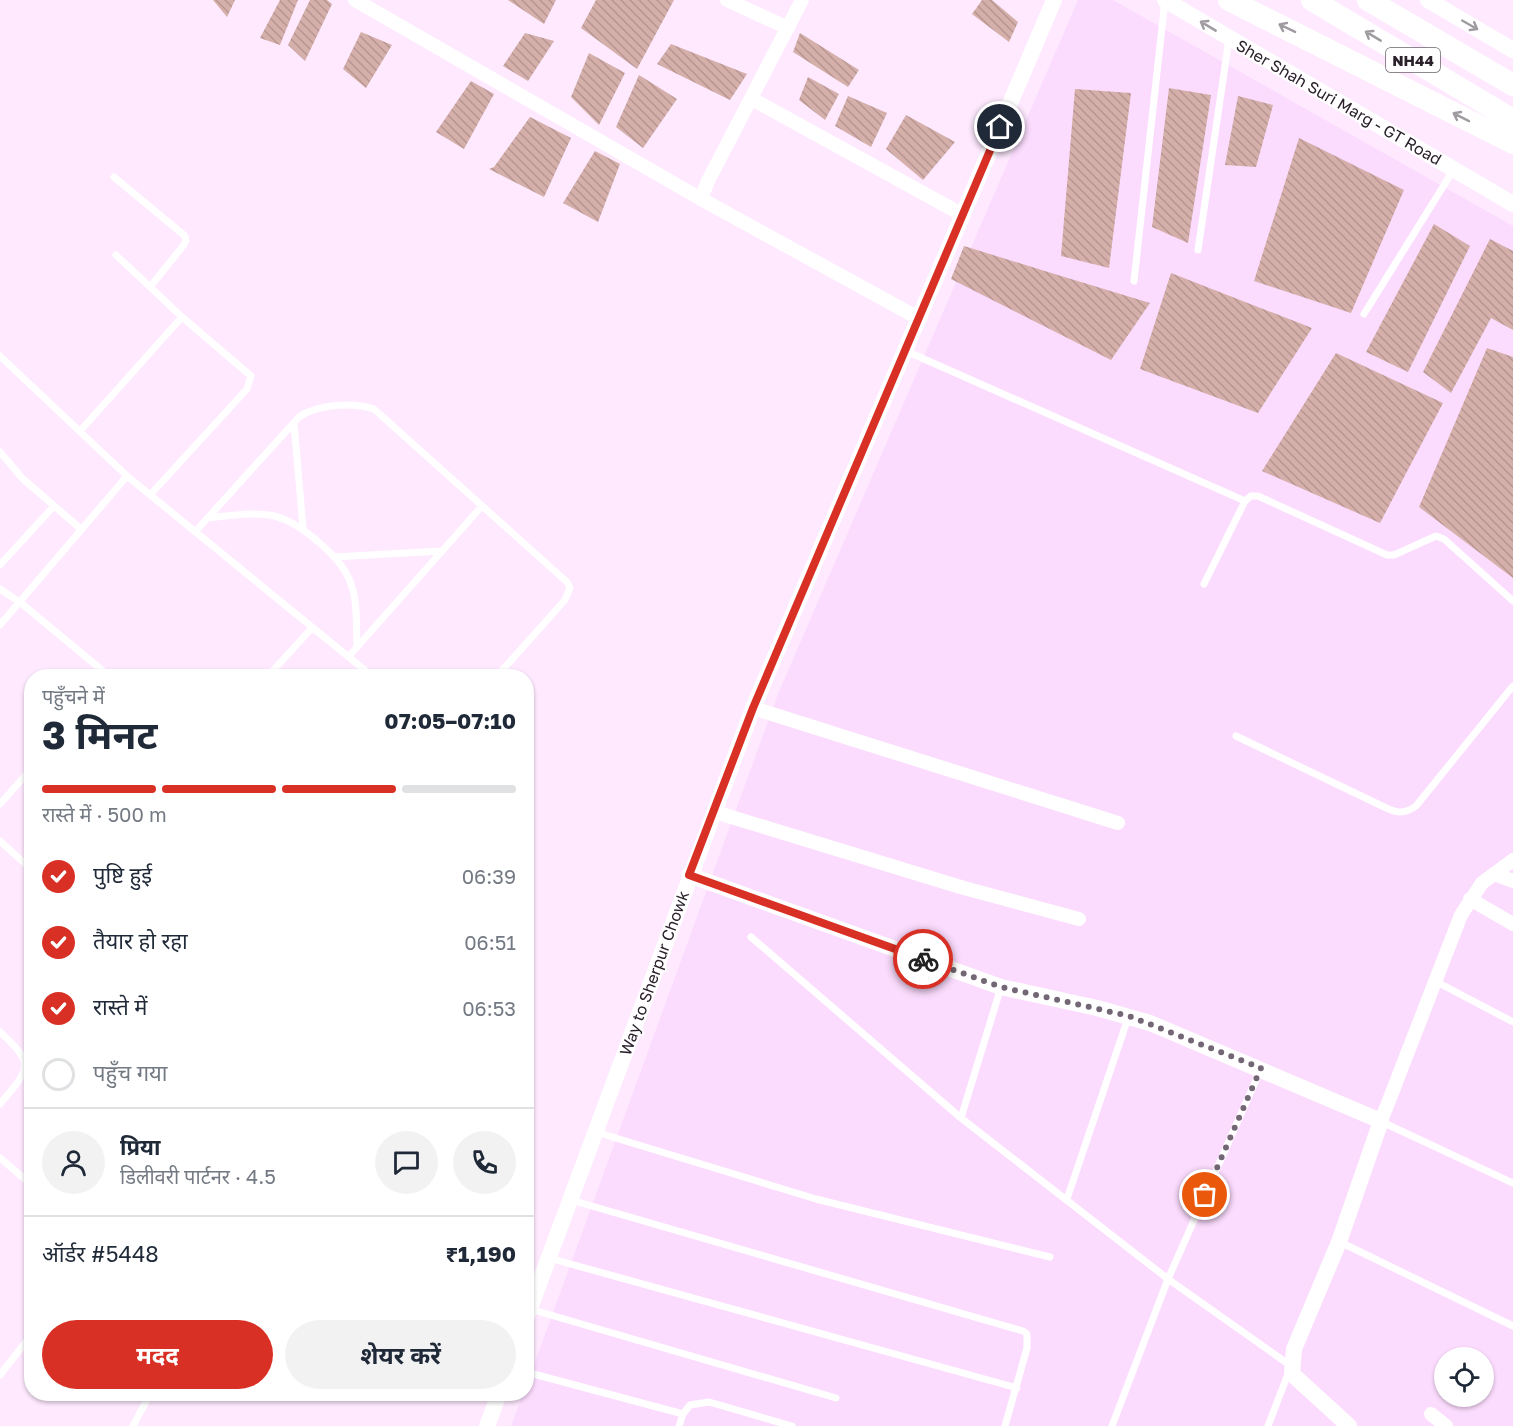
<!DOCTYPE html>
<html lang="hi">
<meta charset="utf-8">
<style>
:root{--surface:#fff;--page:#f2f2f3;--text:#1f2937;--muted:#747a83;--line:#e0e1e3;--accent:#d93025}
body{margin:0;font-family:"Golos Text","Noto Sans Devanagari",sans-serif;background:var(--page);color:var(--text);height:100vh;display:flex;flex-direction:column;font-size:22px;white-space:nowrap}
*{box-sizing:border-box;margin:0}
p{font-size:20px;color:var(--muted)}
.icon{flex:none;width:33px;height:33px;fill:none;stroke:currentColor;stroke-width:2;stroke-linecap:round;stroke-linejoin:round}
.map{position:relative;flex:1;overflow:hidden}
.panel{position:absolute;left:24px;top:669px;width:510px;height:732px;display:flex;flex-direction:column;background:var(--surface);border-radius:24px;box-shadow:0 2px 4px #0004}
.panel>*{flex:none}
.controls{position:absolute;left:1434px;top:1347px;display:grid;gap:12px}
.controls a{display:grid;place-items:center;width:60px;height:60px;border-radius:50%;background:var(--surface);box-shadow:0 2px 4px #0004;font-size:30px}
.pin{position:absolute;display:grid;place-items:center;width:51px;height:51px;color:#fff;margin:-26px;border:3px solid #fff;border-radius:50%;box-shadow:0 2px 6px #0007}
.courier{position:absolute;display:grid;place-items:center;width:60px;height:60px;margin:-30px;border:4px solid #d93025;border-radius:50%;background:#fff;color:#222;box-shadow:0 2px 8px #0007}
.overview em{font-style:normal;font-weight:700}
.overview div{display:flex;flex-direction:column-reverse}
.overview{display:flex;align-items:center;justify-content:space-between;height:102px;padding:0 18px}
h1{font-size:39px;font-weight:700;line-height:45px}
.bar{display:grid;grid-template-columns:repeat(4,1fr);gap:9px 6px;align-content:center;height:72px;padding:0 18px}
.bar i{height:8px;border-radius:4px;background:var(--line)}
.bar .current{background:var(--accent)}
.bar p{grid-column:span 4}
.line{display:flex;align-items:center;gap:15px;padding:0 18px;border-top:2px solid var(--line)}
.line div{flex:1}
.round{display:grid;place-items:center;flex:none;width:63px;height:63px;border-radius:32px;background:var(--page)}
ol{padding:0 18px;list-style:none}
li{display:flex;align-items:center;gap:18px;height:66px}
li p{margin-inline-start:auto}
li .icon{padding:6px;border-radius:50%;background:var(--accent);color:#fff;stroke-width:4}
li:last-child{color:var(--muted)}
li i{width:33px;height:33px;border:3px solid var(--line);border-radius:50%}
.action{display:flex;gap:12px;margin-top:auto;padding:12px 18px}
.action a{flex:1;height:69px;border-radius:36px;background:var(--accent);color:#fff;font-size:24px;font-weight:700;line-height:69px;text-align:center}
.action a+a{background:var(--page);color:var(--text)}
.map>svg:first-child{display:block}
.built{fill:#fcdcfe;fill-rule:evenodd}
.building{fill:url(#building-back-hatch)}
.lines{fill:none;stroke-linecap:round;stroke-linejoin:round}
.service{stroke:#fff;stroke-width:7}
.minor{stroke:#fff;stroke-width:14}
.tertiary{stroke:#fff;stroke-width:16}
.trunk{stroke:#fff;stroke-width:22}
.oneway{stroke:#9f9ba0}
.done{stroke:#746775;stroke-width:6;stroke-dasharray:0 10.8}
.route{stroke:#d93025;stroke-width:8}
.labels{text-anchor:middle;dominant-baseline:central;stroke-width:4.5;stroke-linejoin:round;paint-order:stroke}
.shield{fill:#fefefe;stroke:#6a636a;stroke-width:1.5}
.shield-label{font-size:15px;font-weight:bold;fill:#2a212b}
.street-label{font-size:16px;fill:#2a212b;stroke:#fefefe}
</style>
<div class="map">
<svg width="1513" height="1426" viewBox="0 0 1513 1426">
<defs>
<pattern id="building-back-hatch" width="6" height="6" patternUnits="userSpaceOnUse" patternTransform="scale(1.5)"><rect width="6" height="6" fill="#d5afaa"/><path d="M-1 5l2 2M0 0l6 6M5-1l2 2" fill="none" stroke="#b79692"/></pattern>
</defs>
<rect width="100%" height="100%" fill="#fee9ff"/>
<path class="built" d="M1078,0h35l400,226v1200h-1002l12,-32h3l1,-10 251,-690zM1444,1358h40v38h-40z"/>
<path class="building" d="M213,0h22l-8,17z
M280,0h18l-18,45 -20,-7z
M310,0h17l5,4 -27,57 -17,-16z
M508,0h48l-12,24z
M596,0h78l-37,69 -56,-41z
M982,0h10l26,22 -9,20 -37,-28z
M361,32l31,13 -26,43 -23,-19z
M525,33l29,8 -26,40 -25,-15z
M800,33l59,37 -11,17 -55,-35z
M671,44l76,30 -17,26 -73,-36z
M589,53l36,20 -26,52 -28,-28z
M639,75l38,24 -34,49 -27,-21z
M808,77l31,17 -14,26 -26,-20z
M471,81l23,13 -30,55 -28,-17z
M1169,88l42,7 -23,148 -36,-16z
M1075,89l56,4 -22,175 -48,-12z
M848,96l39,17 -16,34 -36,-21z
M1238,96l35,9 -17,62 -31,-2z
M906,115l49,27 -32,38 -37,-31z
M530,117l41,21 -27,59 -55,-28 5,-2z
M1299,138l105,52 -53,123 -97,-32z
M595,151l25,13 -22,58 -35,-19z
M1434,224l36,22 -62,126 -42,-20z
M1490,239l23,12v79l-22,-12 -40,75 -28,-21z
M964,246l84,26 102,31 -39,57 -160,-81z
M1171,273l141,55 -54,85 -118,-44z
M1487,348l26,9v221l-94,-71z
M1336,353l107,50 -63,120 -118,-52z"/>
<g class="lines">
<path class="service" d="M114,177l71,59 1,5 -3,5 -33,41
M1198,250l31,-211
M116,255l66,62 69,59 -4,13 -97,106
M1134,281l31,-281
M1364,314l90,-145
M906,351l339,150
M0,356l127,120 245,200
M294,423l9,105
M80,431l102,-114
M0,452l23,27 58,50
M208,518c55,-6 72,-11 115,28 13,12 24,24 29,41 6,18 4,41 5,60
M195,532l104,-115c19,-13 54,-15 75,-8l193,173 3,6 -5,12 -68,76
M334,557l108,-6
M0,565l54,-59
M1204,584l41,-83 6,-5h7l129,59h7l42,-19 8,3 69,62
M0,589l21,14 88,73
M0,625l127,-149
M349,656l133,-150
M268,676l44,-48
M1236,736l144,69c14,7 22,11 36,1l97,-120
M0,804l32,-36
M0,841l32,29
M751,937l210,181 207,161 123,87 -23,60
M1435,981l78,41
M0,1032c37,33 28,38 0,72
M961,1118l40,-131
M1382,1122l131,61
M596,1132l220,67 234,58
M0,1158l32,27
M1067,1199l61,-181
M571,1200l452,131 4,3v14l-22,78
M1340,1242l173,84
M549,1258l468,130
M530,1309l306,89
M526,1372l157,42 7,-9 19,-3 83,24
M0,1375l32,-41
M133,1426l17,-32
M679,1426l4,-12
M1112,1426l56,-147 92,-208"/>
<path class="minor" d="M355,0l346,199
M727,0l61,28
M802,0l-94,181 -7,18 219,120
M752,99l211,116
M753,708l365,115
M715,812l249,76 115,31
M1494,874l19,7
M1470,899l43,25
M1381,1121l80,-206 21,-32 31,-23
M1431,1414l15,12"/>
<path class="tertiary" d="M1165,0l348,204
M1428,0l85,50
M689,875l312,112 96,21 53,15 231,98 -42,121 -45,107 -2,25 57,52
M526,1319l227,-611 301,-708
M487,1426l12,-32"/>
<path class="trunk" d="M1229,0l284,143
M1312,0l201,120
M1368,0l145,85"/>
</g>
<defs><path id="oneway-shaft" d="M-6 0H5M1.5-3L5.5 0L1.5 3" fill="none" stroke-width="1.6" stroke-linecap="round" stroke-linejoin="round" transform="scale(1.5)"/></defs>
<g class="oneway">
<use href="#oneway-shaft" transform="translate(1470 25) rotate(30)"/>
<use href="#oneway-shaft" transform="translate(1208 26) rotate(-149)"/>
<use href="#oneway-shaft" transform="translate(1287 28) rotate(-154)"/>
<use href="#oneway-shaft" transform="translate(1373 36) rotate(-149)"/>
<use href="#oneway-shaft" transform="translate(1461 117) rotate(-153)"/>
</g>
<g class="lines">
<path class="done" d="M923,959l78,28 128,29 132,52 -56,127"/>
<path class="route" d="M923,959l-234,-84 64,-167 247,-581"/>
</g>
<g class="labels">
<rect class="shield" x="1386" y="48" width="54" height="24" rx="4.5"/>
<g class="shield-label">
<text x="1413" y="60">NH44</text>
</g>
<g class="street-label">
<text transform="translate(1339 102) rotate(30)">Sher Shah Suri Marg - GT Road</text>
<text transform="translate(654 973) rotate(-70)">Way to Sherpur Chowk</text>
</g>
</g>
</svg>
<div class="controls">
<a><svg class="icon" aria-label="locate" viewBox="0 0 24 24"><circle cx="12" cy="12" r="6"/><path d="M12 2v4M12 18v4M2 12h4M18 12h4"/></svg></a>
</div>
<div class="pin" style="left:1205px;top:1195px;background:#ea580c"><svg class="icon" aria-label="bag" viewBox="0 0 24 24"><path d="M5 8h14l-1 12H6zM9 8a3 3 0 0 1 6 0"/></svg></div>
<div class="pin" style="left:1000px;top:127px;background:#1f2937"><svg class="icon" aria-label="home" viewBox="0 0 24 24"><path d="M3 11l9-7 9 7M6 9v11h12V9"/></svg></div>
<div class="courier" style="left:923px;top:959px"><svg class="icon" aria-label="bike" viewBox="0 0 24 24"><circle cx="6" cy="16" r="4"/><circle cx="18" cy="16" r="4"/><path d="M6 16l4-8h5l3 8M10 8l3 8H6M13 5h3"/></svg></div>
<section class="panel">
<div class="overview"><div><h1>3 मिनट</h1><p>पहुँचने में</p></div><em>07:05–07:10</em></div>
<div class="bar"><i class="current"></i><i class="current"></i><i class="current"></i><i></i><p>रास्ते में · 500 m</p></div>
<ol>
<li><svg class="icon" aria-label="check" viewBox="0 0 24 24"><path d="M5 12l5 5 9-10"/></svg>पुष्टि हुई<p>06:39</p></li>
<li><svg class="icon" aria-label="check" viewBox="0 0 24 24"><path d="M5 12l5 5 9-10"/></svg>तैयार हो रहा<p>06:51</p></li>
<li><svg class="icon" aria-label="check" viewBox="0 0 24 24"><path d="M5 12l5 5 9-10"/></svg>रास्ते में<p>06:53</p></li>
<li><i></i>पहुँच गया</li>
</ol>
<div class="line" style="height:108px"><a class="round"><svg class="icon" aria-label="person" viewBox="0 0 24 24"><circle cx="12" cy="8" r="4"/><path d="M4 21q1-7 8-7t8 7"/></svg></a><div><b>प्रिया</b><p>डिलीवरी पार्टनर · 4.5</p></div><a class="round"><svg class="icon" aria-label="chat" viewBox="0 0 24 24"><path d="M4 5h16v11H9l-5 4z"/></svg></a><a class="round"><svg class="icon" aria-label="phone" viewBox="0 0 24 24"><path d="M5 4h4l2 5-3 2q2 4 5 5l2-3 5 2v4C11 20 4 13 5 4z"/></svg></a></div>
<div class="line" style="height:78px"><div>ऑर्डर #5448</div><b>₹1,190</b></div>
<div class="action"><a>मदद</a><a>शेयर करें</a></div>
</section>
</div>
